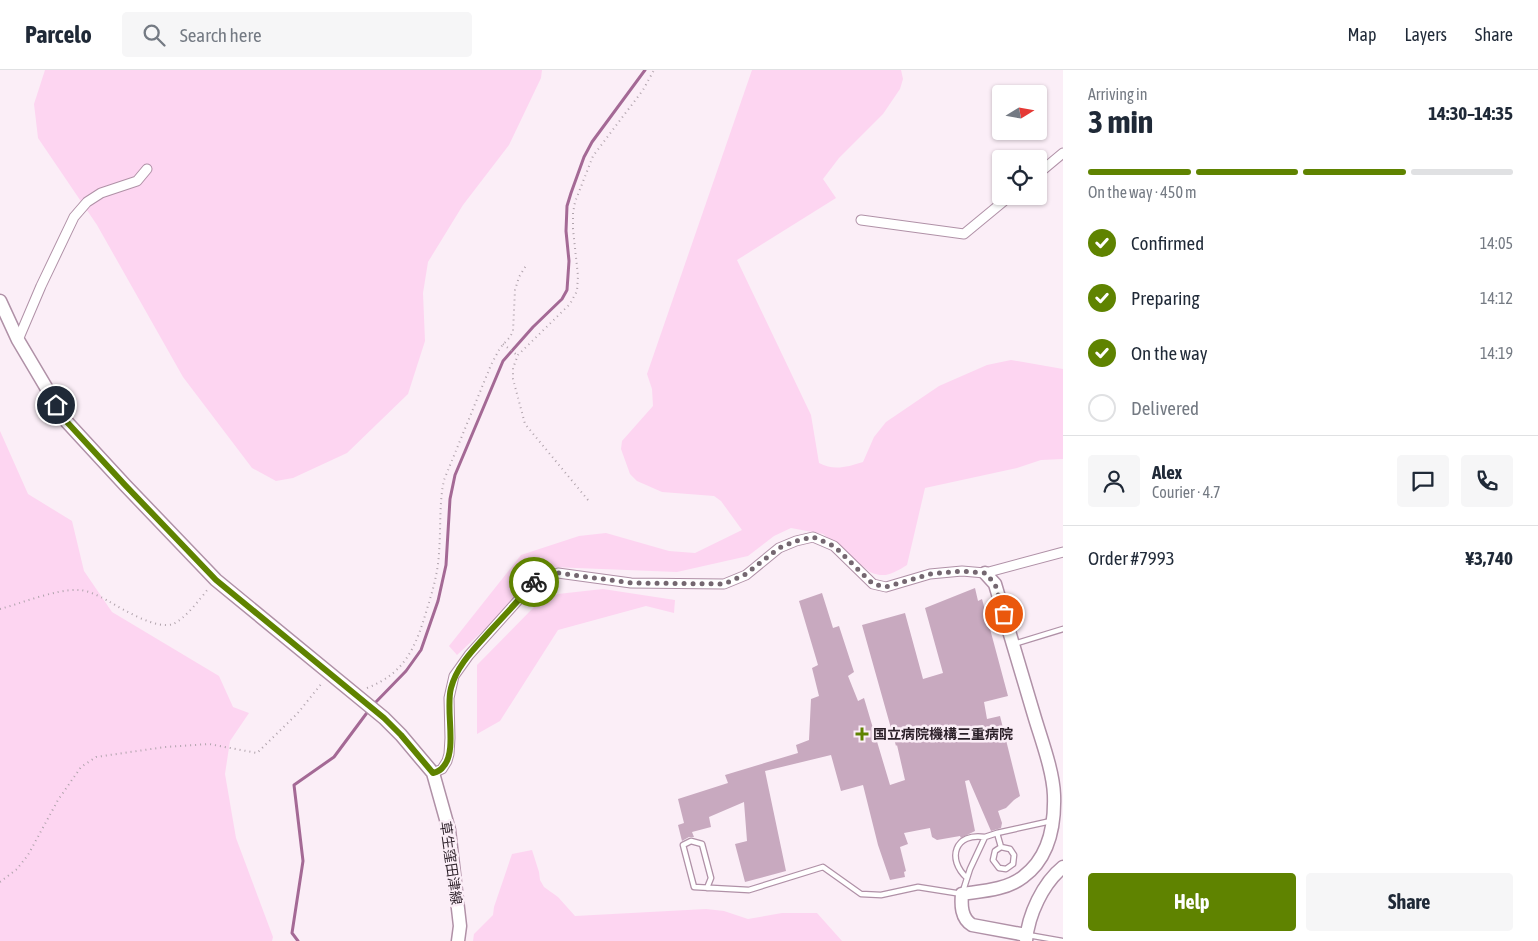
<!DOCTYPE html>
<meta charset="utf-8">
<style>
:root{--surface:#fff;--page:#f6f6f7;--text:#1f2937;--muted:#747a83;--line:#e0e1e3;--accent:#5f8300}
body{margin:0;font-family:"Asap Condensed","Noto Sans JP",sans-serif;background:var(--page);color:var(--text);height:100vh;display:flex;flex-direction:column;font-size:19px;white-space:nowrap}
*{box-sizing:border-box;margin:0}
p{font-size:16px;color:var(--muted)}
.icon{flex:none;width:28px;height:28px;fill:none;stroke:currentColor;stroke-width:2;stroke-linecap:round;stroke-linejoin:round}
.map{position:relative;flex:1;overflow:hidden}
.sheet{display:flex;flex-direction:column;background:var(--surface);width:475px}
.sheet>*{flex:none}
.needle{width:32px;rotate:79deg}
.tools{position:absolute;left:992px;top:15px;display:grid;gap:10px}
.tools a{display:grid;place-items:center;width:55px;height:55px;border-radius:5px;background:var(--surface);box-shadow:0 1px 4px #0004;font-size:25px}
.pin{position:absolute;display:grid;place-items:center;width:42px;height:42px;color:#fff;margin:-21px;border:2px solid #fff;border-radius:50%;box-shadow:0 1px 5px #0007}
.courier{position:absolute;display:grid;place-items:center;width:50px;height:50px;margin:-25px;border:4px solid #5f8300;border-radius:50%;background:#fff;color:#222;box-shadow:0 1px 6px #0007}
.headline em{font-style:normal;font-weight:700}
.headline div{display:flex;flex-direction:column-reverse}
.headline{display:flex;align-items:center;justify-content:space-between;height:85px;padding:0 25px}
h1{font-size:32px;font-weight:700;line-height:38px}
.bar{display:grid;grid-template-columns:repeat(4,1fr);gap:8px 5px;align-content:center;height:60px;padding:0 25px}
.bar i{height:6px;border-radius:4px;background:var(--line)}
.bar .active{background:var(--accent)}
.bar p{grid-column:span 4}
.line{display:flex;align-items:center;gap:12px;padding:0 25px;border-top:1px solid var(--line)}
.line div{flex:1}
.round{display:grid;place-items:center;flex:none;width:52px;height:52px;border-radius:5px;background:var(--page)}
ol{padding:0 25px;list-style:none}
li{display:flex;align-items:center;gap:15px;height:55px}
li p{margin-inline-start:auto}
li .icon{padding:5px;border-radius:50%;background:var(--accent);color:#fff;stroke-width:4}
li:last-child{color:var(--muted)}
li i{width:28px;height:28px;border:2px solid var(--line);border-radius:50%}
.action{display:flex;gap:10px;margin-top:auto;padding:10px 25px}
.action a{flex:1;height:58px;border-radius:5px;background:var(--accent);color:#fff;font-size:20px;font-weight:700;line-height:58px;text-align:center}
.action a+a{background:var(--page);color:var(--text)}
header{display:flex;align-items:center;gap:30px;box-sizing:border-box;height:70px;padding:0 25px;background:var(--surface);border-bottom:1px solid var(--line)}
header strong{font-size:24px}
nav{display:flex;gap:28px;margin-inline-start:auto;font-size:18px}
.search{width:350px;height:45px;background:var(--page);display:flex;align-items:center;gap:12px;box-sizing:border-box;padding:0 18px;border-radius:5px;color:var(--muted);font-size:19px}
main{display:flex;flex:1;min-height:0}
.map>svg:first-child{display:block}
.green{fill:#fdd5f1}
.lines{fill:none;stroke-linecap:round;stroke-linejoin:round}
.stream{stroke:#a46995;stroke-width:3}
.building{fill:#c8a9bf}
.lane-casing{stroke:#b091a7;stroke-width:7}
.street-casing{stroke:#b091a7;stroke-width:11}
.secondary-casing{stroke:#b091a7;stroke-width:15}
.path{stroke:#b0a3ac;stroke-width:2;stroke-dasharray:1 4;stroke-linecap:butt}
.lane{stroke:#fff;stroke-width:4.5}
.street{stroke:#fff;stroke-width:9}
.secondary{stroke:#fff;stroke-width:12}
.done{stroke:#746770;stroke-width:5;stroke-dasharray:0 9}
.route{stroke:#5f8300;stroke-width:6}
.poi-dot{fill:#5f8300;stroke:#fbeef7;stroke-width:2}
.labels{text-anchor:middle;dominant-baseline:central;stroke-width:5;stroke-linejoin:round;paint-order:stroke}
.poi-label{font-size:14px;font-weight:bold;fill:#2b1f28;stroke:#fbeef7;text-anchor:start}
.street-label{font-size:14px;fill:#2b1f28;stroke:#fbeef7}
</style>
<header>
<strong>Parcelo</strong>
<div class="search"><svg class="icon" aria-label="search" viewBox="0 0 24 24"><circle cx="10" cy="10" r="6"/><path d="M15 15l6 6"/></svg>Search here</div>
<nav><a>Map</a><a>Layers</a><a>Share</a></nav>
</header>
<main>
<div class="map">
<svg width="1063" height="871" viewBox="0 0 1063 871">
<rect width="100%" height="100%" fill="#fbeef7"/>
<path class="green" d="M45,0h497l-1,8 -32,67 -46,60 -35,57 -5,31 2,48 -17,53 -61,59 -54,25 -17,3 -24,-13 -69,-91 -86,-152 -59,-87 -4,-34z
M752,0h149l2,9 -3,10 -17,25 -44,44 -16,21 13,19 -99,62 74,155 8,48c15,8 28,4 44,-1l11,-25 12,-15 53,-36 48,-21 24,-5 52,9v90l-22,1 -24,8 -92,20 -18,77c-13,8 -22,14 -37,7l-47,-38 -32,-6 -17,8 -26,20 -71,16 -126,-5 -94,88 -8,-9 72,-91 58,-19 27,-3 63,18 26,2 47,-23 -21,-29 -7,-5 -52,-4 -25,-11 -7,-7 -9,-25 1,-8 31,-35 -1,-17 -5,-15z
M0,361l28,63 44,27 12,50 28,41 107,64 14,31 16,6 -19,28 -5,33 11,64 37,99 -1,4h-272z
M603,519l72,11 -1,13 -28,-7 -88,24 -58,91 -23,13v-69l59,-60 22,-11z
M532,780l7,22 1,8 4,7 14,10 17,19 131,-7 18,2 24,8 34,-6h35l25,28h-369l1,-7 19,-19 1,-8 18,-53z"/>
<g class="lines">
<path class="stream" d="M373,635l33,-34 15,-21 17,-49 8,-36 4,-66 5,-24 48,-114 30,-34 29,-28 5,-9 2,-29 -3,-30 1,-25 4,-13 13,-36 8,-15 53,-72
M298,871l-6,-8 11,-72 -9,-76 40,-28 35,-47"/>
</g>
<path class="building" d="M975,518l3,13 4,-2 26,97 -24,6 3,17 13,-3 20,80 -6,4 -8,8 -8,3 4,12 -1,5 -10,3 -22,-51 -4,1 10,50 -14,7 -1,-2 -23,4 -5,-3 -2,-9 -26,5 4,11 -8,3 6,24 -2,1 1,5 -15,3 -12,-35 -15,-60 -22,6 -10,-36 -66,16 21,100 -41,11 -10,-38 12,-3 -3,-39 -35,15 2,10 -19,5 2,5h-5l-7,4 -4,-16 6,-2 -6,-24 50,-16 -3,-8 73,-22 -2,-8 13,-5 2,-41 8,-3 -7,-28 6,-3 -19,-64 23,-8 11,35 6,-2 15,46 -6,4 10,25 6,-3 26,87 15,-5 -8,-35 -1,1 -34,-121 43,-12 18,66 20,-6 -18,-65z"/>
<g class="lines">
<defs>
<path id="lane" d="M1014,574l49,-15
M997,763l4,14 9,2 4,6 -1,9 -7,5 -7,-1 -6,-8 2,-9 6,-4
M967,808c-21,-19 -12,-46 18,-41
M707,818l4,-10 -9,-34 -11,-3 -8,4 11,42 55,3 74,-23 38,27 20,1 37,-8 44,7 8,-25 15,-32 12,-4 54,-12
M1028,865l34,6"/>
<path id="street" d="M1039,103l24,-20
M861,150l103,14 46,-38
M18,270l23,-54 33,-69 13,-15 14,-9 36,-12 10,-12
M433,703l9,-4 5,-8 2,-7 1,-16 -1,-40 5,-22 15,-21 69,-77 20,-5 73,10 93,1 22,-9 33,-27 17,-7 17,-4 21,9 39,38 13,3 44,-13 32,-3 23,2 78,-21"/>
<path id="secondary" d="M0,231l18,39 48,81 59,64 91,95 168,138 17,17 32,38 16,57 11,96 -2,15
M985,503l10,11c13,43 26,87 39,131 7,24 19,55 20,80 1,30 -5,63 -31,82 -17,13 -41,14 -61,17 -1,11 -1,24 10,31l54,10
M1026,871c2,-26 17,-58 37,-74"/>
</defs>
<use href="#lane" class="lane-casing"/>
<use href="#street" class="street-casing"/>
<use href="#secondary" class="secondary-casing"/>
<path class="path" d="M503,274l14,11
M588,430l-63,-76 -12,-45v-11l5,-13 52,-51 7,-13 1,-15 -5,-47v-16l2,-11 18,-46 50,-66 11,-20
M0,539c22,-6 56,-20 78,-19 10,0 23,7 32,12 14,8 47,28 63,22 12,-5 27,-25 35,-35
M367,618c39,-15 49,-42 60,-79 6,-19 11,-37 12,-56 2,-25 0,-50 5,-73l47,-115 9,-17 10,-11 3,-6 2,-41 4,-13 8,-13
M0,812l17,-13 11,-14 30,-55 23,-33 15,-10 69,-10 44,-3 48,9 40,-39 25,-31"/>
<use href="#lane" class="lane"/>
<use href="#street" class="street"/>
<use href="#secondary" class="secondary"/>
</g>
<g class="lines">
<path class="done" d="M534,512l4,-4 20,-5 74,10 92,1 22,-10 33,-26 17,-7 17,-4 21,9 39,38 13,3 44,-13 32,-3 23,2 10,11 9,30"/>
<path class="route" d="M56,335l10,16 59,64 91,95 168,138 17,17 32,38c4,-1 8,-3 10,-6 15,-16 2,-57 8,-79 6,-23 24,-40 39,-57 15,-16 30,-32 44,-49"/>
</g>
<path class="poi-dot" d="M859.5 656.5h5v5h5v5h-5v5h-5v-5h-5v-5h5z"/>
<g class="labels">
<g class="poi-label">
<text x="873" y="664">国立病院機構三重病院</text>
</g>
<g class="street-label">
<text transform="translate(451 793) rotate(82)">草生窪田津線</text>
</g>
</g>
</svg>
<div class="tools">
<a><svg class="needle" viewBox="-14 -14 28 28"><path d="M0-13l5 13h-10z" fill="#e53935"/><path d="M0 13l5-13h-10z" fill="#747a83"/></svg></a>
<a><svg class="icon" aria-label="locate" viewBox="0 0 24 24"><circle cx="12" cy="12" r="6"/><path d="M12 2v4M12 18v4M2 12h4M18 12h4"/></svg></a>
</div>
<div class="pin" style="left:1004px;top:544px;background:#ea580c"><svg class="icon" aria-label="bag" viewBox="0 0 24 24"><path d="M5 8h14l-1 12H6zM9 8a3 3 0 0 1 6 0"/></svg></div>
<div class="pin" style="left:56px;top:335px;background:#1f2937"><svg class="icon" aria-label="home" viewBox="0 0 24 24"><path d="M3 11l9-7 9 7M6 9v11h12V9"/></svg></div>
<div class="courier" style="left:534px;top:512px"><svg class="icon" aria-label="bike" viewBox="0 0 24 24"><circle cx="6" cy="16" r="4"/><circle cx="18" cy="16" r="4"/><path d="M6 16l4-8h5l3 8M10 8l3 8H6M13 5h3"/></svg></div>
</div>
<section class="sheet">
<div class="headline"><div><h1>3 min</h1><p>Arriving in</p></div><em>14:30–14:35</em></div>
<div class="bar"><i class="active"></i><i class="active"></i><i class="active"></i><i></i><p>On the way · 450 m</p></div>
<ol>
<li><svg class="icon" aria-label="check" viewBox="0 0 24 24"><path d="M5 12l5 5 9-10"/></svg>Confirmed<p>14:05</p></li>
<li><svg class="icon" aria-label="check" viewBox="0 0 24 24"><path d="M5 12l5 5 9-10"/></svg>Preparing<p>14:12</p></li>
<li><svg class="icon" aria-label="check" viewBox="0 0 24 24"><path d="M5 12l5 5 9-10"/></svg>On the way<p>14:19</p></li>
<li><i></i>Delivered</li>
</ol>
<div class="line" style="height:90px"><a class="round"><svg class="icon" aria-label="person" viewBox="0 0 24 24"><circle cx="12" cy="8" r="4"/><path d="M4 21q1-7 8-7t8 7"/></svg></a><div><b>Alex</b><p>Courier · 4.7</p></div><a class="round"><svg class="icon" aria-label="chat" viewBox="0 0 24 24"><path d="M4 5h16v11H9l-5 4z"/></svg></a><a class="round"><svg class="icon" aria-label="phone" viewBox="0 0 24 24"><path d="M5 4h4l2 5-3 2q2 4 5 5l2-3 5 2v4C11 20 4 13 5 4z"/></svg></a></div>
<div class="line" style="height:65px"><div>Order #7993</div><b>¥3,740</b></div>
<div class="action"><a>Help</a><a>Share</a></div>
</section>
</main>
